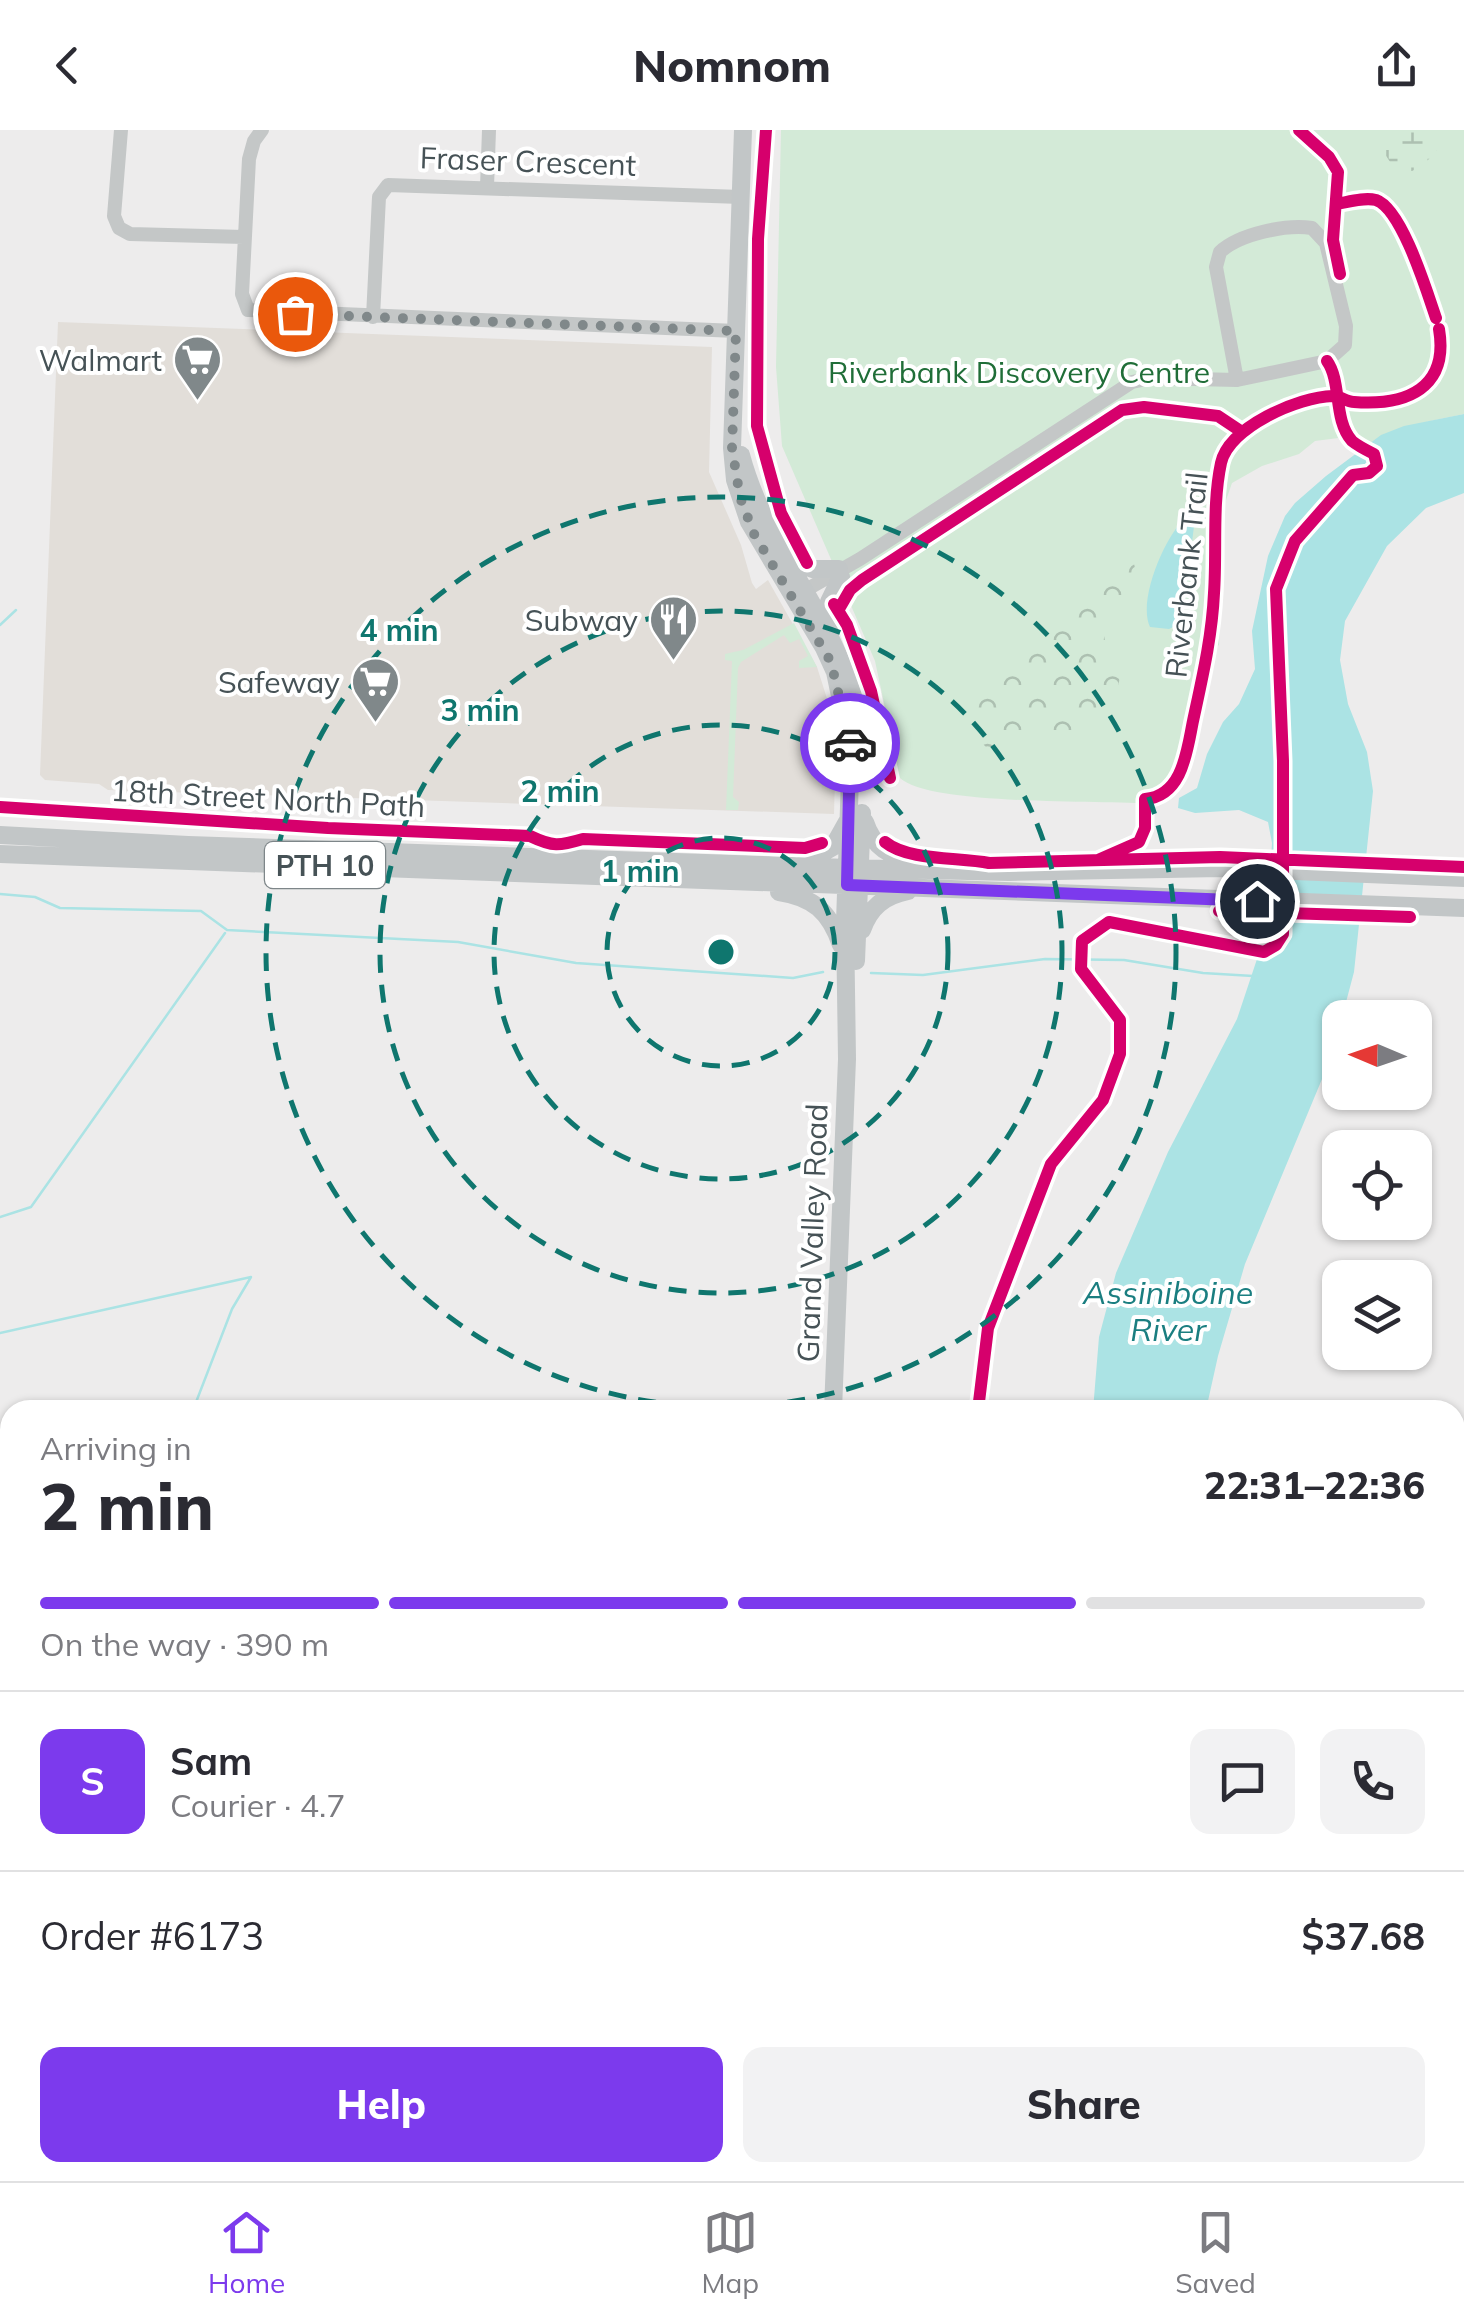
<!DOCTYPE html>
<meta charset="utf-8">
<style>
:root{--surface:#fff;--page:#f2f2f3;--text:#2b2b33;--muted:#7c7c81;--line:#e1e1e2;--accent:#7c3aed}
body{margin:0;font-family:Mulish,sans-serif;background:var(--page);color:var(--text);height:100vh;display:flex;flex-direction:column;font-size:38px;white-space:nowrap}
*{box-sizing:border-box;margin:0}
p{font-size:32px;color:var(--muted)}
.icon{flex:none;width:55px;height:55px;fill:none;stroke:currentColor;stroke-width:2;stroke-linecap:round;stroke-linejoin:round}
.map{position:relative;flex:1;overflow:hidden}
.drawer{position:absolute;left:0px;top:1270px;width:1465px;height:782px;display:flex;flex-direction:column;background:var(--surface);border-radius:30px 30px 0 0;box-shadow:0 2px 8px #0004}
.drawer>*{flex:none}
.needle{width:65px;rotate:272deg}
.controls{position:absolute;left:1322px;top:870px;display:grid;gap:20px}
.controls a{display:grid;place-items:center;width:110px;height:110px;border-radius:20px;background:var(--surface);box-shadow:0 2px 8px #0004;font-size:50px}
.pin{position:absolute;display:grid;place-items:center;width:85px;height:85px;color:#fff;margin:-42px;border:5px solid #fff;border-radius:50%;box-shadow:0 2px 10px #0007}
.courier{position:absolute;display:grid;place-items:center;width:100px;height:100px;margin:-50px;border:8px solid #7c3aed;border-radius:50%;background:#fff;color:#222;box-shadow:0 2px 12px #0007}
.head em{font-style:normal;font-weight:800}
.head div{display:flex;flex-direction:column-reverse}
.head{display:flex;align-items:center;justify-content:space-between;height:170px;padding:0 40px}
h1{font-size:65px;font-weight:800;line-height:75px}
.bar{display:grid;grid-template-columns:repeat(4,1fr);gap:15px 10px;align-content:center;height:120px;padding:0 40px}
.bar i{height:12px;border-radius:8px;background:var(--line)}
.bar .selected{background:var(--accent)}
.bar p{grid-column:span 4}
.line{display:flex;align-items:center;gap:25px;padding:0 40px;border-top:2px solid var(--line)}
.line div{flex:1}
.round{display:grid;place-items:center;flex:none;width:105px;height:105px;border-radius:20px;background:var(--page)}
.button{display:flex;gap:20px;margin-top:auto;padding:20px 40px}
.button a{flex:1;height:115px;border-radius:20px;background:var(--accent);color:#fff;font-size:40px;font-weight:800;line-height:115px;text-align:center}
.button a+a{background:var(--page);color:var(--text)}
header{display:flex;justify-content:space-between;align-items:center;height:130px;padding:0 40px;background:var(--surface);font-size:45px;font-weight:800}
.dock{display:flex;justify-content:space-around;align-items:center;height:140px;border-top:2px solid var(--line);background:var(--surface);font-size:28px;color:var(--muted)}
.dock a{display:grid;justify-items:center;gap:5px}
.dock .selected{color:var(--accent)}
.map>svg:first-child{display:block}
.commercial{fill:#e2ded9}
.green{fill:#d3ead7}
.forest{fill:url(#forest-crowns)}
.wetland{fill:url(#wetland-marsh)}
.water{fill:#abe3e4}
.pier{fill:#edecec}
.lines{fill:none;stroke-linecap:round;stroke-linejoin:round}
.stream{stroke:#abe3e4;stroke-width:2.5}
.minor{stroke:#c4c7c7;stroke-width:14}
.major{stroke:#c2c6c7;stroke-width:18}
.cycleway-casing{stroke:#fff;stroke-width:19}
.cycleway{stroke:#d6006c;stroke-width:12}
.done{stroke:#80888a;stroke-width:10;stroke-dasharray:0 18}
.route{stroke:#7c3aed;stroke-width:12}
.ring{fill:none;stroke:#0f766e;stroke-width:5;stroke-dasharray:18 12}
.labels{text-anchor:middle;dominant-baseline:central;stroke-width:8;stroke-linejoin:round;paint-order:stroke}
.shield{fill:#fff;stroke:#7e8689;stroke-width:2.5}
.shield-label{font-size:28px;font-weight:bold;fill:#465256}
.street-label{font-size:30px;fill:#465256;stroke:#fff}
.poi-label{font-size:30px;fill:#465256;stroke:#fff;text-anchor:end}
.park-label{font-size:30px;fill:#206e38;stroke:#fff}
.water-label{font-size:32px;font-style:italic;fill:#1a7e80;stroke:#fff}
.centre{fill:#0f766e;stroke:#fff;stroke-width:5}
.ring-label{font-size:30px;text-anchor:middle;font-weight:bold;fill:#0f766e;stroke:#fff;stroke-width:8;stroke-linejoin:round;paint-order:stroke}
</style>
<header><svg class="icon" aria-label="back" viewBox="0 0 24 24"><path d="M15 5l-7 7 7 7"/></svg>Nomnom<svg class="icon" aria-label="share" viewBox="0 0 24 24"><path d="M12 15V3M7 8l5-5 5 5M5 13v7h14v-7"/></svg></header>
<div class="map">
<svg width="1464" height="2051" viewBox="0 0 1464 2051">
<defs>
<pattern id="forest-crowns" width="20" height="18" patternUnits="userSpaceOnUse" patternTransform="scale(2.5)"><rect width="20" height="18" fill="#d3ead7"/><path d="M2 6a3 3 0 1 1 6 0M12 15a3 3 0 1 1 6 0" fill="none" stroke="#adc0b1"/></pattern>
<pattern id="wetland-marsh" width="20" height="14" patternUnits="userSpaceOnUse" patternTransform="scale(2.5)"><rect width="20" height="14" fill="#d3ead7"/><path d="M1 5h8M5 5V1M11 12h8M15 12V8" fill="none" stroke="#adc0b1"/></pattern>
</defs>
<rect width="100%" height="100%" fill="#edecec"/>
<path class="commercial" d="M58,192l654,25 -3,125 32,73 11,38 4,6 12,-9 49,87 13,41 6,35 -2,71 -726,-24 -9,-6 -54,-4 -5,-5z"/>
<path class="green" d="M781,0h683v284c-38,8 -71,13 -103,36l-7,-14 -39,5 -16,13 -37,12 -30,17 -8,23 -5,139 -4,3 -31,129 -14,20 -17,7c-50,-4 -223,2 -253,-26l-25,-117 -93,-215 -6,-79z
M794,493l23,44 -18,1v-7l9,-5 -9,-17 -9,4 -6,-8 -43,27 -3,6 -5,129 6,5 -1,8h-12l6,-149 -7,-1v-6l18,-4z"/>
<path class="forest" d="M1132,428c12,28 -10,48 -30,67l4,21 14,29 -4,28 -17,20 -25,11 -66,5 -19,11 -11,-11c-2,-32 -1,-69 35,-81 15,-4 23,-6 36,-17 3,-28 23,-32 43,-47 12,-8 20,-21 27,-33z
M1464,1700v273l-9,3v-41l7,-8c-6,-59 -18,-173 2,-227z
M0,1945h5l1,22 4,1v74l43,1 1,8h-54z"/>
<path class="wetland" d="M1377,0h67c-2,18 -16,33 -32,41l-18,-3 -13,-20z"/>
<path class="water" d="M1464,284v79l-38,15 -39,38 -42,75 -5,39 8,44 19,48 6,39 -19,181 -22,83 -87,209 -27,92 -12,54h-113l6,-73 17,-64 52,-121 69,-133 23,-69 7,-30 5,-77 -4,-21 -29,-12 -44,3 -17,-5 1,-10 18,-10 10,-34 16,-32 16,-18 16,-35 -3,-38 16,-75 17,-40 10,-13 31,-27 55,-41 23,-9z
M1188,385l7,3 -13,105 -13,6 -19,-2c-13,-27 16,-94 38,-112z
M1464,1590v110l-9,30v-133z"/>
<path class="pier" d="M1290,723l80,5 -2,24 -104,-4 2,-23z"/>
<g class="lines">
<path class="stream" d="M0,495l16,-15
M0,764l35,3 25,11 141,3 26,19 231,12 118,21 217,15 30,-6
M871,843l52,2 122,-16 79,1 79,13 50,3
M0,1087l31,-10 194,-274
M0,1203l251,-56 -19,32 -39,101
M0,1873l10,-13"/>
<path class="minor" d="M121,0l-7,86 5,12 11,6 114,3
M262,0l-8,11 -5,18 -7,135 6,16 488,21
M487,57l2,-57
M373,187l6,-120 9,-12 353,12
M797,465l63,-36 272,-177 19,-4 86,2 90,-19 18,-16 1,-19 -20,-83 -14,-15c-26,-4 -73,6 -92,24l-4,15 21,113"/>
<path class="major" d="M743,0l-11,318 3,32 14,42 75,126 11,24 16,77 -6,173 2,137 -14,351
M741,325c31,115 122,185 122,312
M787,429l26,10h26
M830,499l-1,-27 12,-25
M865,692c8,25 25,35 51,39
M0,705l188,10 660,23 161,4 211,-4 244,10
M0,724l1464,54
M803,734l30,-17 14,-25
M779,762c34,5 51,20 62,53
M862,800c8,-23 22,-34 46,-39
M856,831l6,-148
M801,2051v-9"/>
<defs>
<path id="cycleway" d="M766,0l-8,109 -1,187 24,87 26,50
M1299,0l30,27 9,15 -5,68 7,34
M1336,74c12,-2 28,-7 40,-4 26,9 51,92 60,118
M834,474l13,21 24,66 19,87
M839,479l11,-19 12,-10 260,-170 22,-3 74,9 24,16
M0,677l328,21 202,8c23,11 29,10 53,3l222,9 17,-5
M885,712c23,19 74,15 104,21l231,-6 244,10
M1098,730l41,-18 6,-14v-29c38,-3 42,-49 48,-78 9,-42 19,-84 21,-128 3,-42 -2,-88 7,-130 8,-36 77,-66 112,-67 6,-1 13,6 21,6 53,4 95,-14 85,-73
M1219,781l191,6
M978,1280l10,-82 63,-164 52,-64 17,-46v-34l-39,-51 1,-28 27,-19 155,30 12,-7 7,-11v-173l-7,-172 19,-48 58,-66 16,-2 8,-7 -3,-12c-6,-3 -16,-8 -22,-13 -19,-21 -10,-59 -25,-80"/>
</defs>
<use href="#cycleway" class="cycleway-casing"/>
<use href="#cycleway" class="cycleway"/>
</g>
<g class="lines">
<path class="done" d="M295,184l441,17 -4,117 8,49 14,37 77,128 19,81"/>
<path class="route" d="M850,613l-3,142 410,16"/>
</g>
<g class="ring">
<circle cx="721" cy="822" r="114"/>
<circle cx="721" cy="822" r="227"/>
<circle cx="721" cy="822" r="341"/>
<circle cx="721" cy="822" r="455"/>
</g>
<defs>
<symbol id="supermarket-pin" viewBox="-11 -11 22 30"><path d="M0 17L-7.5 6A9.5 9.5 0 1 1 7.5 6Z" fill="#80888a" stroke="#fff"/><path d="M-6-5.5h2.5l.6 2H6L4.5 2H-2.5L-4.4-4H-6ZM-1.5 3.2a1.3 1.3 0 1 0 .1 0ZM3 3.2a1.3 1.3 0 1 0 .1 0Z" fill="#fff"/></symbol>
<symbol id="restaurant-pin" viewBox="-11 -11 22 30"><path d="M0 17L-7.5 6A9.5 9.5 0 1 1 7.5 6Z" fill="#80888a" stroke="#fff"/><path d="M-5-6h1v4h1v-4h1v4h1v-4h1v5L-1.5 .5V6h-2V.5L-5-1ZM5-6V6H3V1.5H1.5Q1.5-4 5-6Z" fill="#fff"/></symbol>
</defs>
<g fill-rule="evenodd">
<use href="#supermarket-pin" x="170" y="202" width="55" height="75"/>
<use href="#restaurant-pin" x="646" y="462" width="55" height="75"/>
<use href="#supermarket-pin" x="348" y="524" width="55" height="75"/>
</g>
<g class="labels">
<rect class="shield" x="265" y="712" width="120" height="46" rx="8"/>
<g class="shield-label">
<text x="325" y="735">PTH 10</text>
</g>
<g class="street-label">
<text transform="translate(528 31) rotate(2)">Fraser Crescent</text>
<text transform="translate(1186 445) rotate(-84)">Riverbank Trail</text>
<text transform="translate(268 668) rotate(3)">18th Street North Path</text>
<text transform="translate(812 1103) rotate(-88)">Grand Valley Road</text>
</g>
<g class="poi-label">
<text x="162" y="230">Walmart</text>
<text x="638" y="490">Subway</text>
<text x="340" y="552">Safeway</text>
</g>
<g class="park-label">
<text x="1019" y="242">Riverbank Discovery Centre</text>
</g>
<g class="water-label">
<text x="1168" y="1162">Assiniboine<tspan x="1168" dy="37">River</tspan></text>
</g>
</g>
<circle cx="721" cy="822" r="15" class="centre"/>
<g class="ring-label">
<text x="399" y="511">4 min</text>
<text x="480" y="591">3 min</text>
<text x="560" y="672">2 min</text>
<text x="640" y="752">1 min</text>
</g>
</svg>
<div class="controls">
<a><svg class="needle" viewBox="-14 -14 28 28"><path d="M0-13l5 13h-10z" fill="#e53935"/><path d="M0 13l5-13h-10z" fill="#7c7c81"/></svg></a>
<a><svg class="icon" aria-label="locate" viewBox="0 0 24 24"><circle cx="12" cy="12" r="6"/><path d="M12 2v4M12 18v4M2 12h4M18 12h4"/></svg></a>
<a><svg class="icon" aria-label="layers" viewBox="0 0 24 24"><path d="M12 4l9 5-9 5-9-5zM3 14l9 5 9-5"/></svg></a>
</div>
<div class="pin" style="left:295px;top:184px;background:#ea580c"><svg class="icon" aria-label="bag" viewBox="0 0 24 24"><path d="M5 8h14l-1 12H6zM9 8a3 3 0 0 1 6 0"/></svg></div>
<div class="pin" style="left:1257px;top:771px;background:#1f2937"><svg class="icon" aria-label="home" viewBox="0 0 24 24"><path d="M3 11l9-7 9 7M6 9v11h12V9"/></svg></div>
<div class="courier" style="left:850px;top:613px"><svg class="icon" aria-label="car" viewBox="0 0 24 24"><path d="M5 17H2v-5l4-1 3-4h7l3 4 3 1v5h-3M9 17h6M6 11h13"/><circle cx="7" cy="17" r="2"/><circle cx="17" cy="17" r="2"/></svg></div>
<section class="drawer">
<div class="head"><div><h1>2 min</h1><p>Arriving in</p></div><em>22:31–22:36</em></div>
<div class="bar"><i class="selected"></i><i class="selected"></i><i class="selected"></i><i></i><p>On the way · 390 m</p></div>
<div class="line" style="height:180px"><b class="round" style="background:var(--accent);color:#fff">S</b><div><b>Sam</b><p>Courier · 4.7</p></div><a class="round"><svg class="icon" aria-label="chat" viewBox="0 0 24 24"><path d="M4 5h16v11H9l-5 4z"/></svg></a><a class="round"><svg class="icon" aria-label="phone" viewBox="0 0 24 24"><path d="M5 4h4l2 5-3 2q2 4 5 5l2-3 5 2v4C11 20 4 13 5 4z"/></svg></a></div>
<div class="line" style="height:130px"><div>Order #6173</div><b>$37.68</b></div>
<div class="button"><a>Help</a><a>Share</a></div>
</section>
</div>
<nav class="dock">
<a class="selected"><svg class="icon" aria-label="home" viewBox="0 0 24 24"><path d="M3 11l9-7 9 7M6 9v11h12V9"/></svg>Home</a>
<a><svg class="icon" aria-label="map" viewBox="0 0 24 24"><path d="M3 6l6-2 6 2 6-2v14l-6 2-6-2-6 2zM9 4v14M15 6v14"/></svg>Map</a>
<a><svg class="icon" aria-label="saved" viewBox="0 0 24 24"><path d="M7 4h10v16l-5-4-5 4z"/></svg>Saved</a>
</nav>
